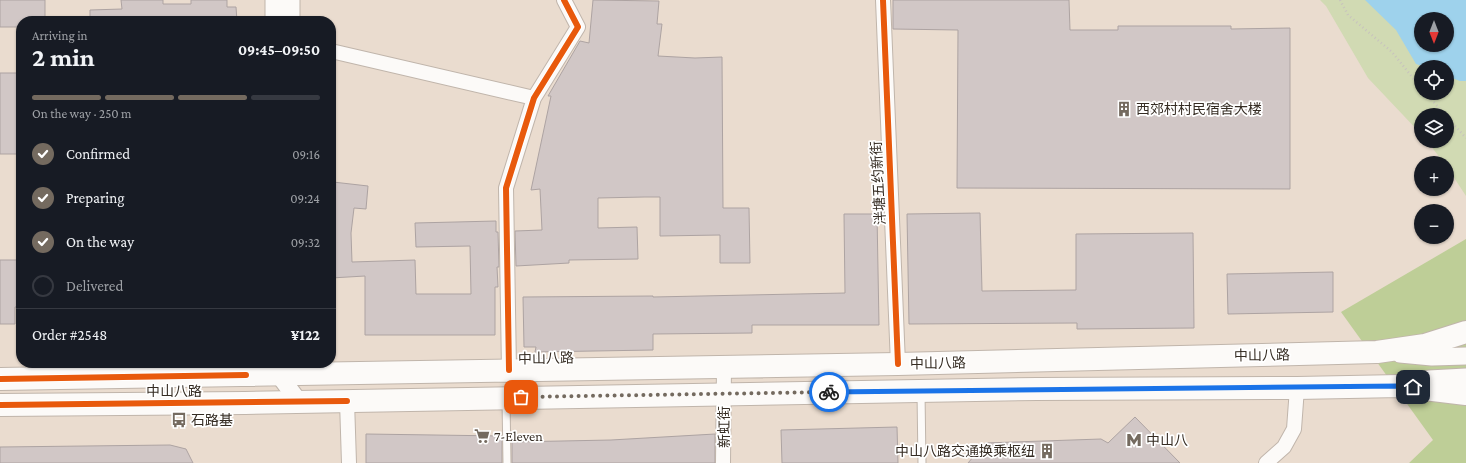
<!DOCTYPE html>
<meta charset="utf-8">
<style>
:root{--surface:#171b24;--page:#20242c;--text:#f1f3f6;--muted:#9ea1a6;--line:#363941;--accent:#746a5f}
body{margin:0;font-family:"Crimson Pro","Noto Sans SC",serif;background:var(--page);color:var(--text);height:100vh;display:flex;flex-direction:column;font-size:15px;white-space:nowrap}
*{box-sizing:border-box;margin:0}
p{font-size:13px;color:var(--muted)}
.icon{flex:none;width:22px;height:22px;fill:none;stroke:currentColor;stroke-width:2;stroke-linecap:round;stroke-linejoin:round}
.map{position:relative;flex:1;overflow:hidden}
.details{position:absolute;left:16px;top:16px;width:320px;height:352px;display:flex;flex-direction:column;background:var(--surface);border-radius:16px;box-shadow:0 1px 3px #0004}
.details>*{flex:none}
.needle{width:26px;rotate:180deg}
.tools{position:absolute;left:1414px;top:12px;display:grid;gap:8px}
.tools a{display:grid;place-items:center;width:40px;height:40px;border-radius:50%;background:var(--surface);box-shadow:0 1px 3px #0004;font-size:20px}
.pin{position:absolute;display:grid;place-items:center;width:34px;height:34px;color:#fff;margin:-17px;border-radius:8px;box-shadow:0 2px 6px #0006}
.courier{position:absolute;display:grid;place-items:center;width:40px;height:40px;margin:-20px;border:3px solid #1a73e8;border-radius:50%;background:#fff;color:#222;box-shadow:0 1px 5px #0007}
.overview em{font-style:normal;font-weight:700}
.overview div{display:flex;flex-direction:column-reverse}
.overview{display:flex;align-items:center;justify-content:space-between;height:68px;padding:0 16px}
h1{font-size:26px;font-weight:700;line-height:30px}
.bar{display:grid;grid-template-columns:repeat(4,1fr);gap:6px 4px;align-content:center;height:48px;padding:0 16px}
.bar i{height:5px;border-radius:3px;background:var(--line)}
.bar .selected{background:var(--accent)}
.bar p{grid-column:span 4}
.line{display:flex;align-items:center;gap:10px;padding:0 16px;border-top:1px solid var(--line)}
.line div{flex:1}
ol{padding:0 16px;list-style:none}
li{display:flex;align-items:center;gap:12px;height:44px}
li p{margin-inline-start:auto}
li .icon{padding:4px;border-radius:50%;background:var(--accent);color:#fff;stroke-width:4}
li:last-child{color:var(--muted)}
li i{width:22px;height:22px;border:2px solid var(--line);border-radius:50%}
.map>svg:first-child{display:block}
.green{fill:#d1dab3;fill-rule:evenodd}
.forest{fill:#bece97}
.water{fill:#9ed2ec;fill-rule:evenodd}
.building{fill:#d1c7c6;stroke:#ada3a2}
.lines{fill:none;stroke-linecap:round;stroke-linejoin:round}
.service-casing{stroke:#c0b5ab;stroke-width:9}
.minor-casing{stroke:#c0b5ab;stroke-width:16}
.tertiary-casing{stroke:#c0b5ab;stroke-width:19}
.primary-casing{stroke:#c0b5ab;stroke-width:24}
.path{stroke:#c7c2be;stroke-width:2.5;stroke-dasharray:1 3;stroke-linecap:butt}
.service{stroke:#fcfaf8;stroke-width:7}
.minor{stroke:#fcfaf8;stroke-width:14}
.tertiary{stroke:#fcfaf8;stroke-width:17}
.primary{stroke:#fcfaf8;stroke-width:22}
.cycleway-casing{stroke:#fff;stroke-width:8}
.cycleway{stroke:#e8590c;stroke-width:6}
.done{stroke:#746a5f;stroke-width:4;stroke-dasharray:0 7.2}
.route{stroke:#1a73e8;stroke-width:5}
.labels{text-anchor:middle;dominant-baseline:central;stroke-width:3.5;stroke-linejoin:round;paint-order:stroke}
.poi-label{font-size:14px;fill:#352c23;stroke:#fff;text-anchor:start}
.street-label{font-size:14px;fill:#352c23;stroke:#fff}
</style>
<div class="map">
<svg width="1466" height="463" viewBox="0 0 1466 463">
<rect width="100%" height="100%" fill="#eadccf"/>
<path class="green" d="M1320,0h146v196l-19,-29v-4h-3l-17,-22h20v-26h-26v19l-53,-56 -42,-72zM1421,19h26v26h-26zM1421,67h26v26h-26z"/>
<path class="forest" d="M1466,239v224h-57l24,-23 -92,-128z"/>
<path class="water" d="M1365,0h101v81h-6l-13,-5v-9h-22l-9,-3 -20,-34zM1421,19h26v26h-26z"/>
<path class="building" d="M0,0h45v21h-24v6h-21z
M121,0h42v4h28v-4h36v7h9l1,14h-147v-11l32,-1z
M593,0l66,1 -2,23h5l-4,32 37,2 27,-1 1,151h26l1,55h-30v-28l-60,1v-39h-16l-46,1v30l39,-1 1,32 -69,1v3l-53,3 -1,-35 27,-1 -2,-41 -9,1 20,-94h-3l32,-55 9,2z
M893,0h176l1,30h48v-4h113v3l59,-1v161l-333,-1 1,-158 -65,-1z
M0,73h21v81h-21z
M333,182l35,4 -2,23 -12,-1 -3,25 1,29 63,-2 1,34h55l-1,-48 -54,1 -1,-24 81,-2v11h2l1,35h-2l1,20h-3v48h-130v-59l-34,2v-81z
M980,213l2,78 94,-1v-56l117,-1 1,95 -117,1v-6l-168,1 -2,-110z
M844,214h33l2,111h-127v8l-99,1v16l-118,2 1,-5h-12l-1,-50 130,-1v1l192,-4z
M0,260h19l2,47h-6v17h-15z
M1333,272v40l-105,2 -1,-40z
M1135,417l45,46h-212l17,-20 116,-4 7,4z
M897,427l1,36h-116l-1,-33z
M366,434l136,2v27h-136z
M715,434v29h-203v-21l99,-2z
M170,445l16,4 7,14h-193v-16z"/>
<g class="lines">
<defs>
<path id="service" d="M921,393l1,70
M506,400l1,63"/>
<path id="minor" d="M883,0l15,364
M331,51l203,47
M509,370l-3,-182 28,-90 44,-71 -14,-27
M347,401l2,62
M723,463l1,-97
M1266,463l18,-16 10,-18 3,-41"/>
<path id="tertiary" d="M291,0v21
M274,21v-21
M1400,354l32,3 34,-1
M278,363l1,12 20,27
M1410,383l19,-4 37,-2"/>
<path id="primary" d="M0,379l898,-15 479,-12 48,-7 41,-13
M0,405l245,-2 792,-14 260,-1 103,-2 66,8"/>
</defs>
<use href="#service" class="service-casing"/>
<use href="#minor" class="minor-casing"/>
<use href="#tertiary" class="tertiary-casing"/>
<use href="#primary" class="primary-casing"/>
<path class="path" d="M1340,0l8,15 44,37 29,36
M1426,93l19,22
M1447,117l19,21"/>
<use href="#service" class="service"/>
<use href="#minor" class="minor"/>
<use href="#tertiary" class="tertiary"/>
<use href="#primary" class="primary"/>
<defs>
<path id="cycleway" d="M883,0l15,364
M509,370l-3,-182 28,-90 44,-71 -14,-27
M0,379l246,-4
M0,405l347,-4"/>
</defs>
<use href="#cycleway" class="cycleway-casing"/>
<use href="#cycleway" class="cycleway"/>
</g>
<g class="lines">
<path class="done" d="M521,397l308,-5"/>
<path class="route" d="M829,392l571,-6 13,1"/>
</g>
<defs>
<symbol id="building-bare" viewBox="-9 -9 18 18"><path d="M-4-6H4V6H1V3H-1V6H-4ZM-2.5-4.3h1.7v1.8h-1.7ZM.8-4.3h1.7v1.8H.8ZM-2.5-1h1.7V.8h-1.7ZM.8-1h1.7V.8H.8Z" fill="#746a5f" stroke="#fff" stroke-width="2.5" paint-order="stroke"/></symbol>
<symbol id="bus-bare" viewBox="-9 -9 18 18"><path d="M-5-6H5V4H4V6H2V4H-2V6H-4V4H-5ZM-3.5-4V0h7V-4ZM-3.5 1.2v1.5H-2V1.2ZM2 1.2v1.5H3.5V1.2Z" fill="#746a5f" stroke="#fff" stroke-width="2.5" paint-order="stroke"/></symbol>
<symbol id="supermarket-bare" viewBox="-9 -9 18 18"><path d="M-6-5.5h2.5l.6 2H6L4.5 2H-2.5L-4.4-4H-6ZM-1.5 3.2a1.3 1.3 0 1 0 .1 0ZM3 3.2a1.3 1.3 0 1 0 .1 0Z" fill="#746a5f" stroke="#fff" stroke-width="2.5" paint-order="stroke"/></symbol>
<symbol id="metro-bare" viewBox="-9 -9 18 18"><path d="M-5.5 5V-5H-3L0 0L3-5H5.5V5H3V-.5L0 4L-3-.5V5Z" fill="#746a5f" stroke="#fff" stroke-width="2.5" paint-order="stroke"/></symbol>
</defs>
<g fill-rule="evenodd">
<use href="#building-bare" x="1113" y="98" width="22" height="22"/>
<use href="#bus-bare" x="168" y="409" width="22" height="22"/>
<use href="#supermarket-bare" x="471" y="425" width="22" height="22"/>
<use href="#metro-bare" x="1123" y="429" width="22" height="22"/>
<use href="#building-bare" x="1036" y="440" width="22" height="22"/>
</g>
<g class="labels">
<g class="poi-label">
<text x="1136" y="109">西郊村村民宿舍大楼</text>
<text x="191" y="420">石路基</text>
<text x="494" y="436">7-Eleven</text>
<text x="1146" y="440">中山八</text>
<text x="1035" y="451" text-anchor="end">中山八路交通换乘枢纽</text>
</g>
<g class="street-label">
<text transform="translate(878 183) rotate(-93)">泮塘五约新街</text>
<text transform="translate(1262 355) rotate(-1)">中山八路</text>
<text transform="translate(546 358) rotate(-1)">中山八路</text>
<text transform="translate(938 363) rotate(-1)">中山八路</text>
<text x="174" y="391">中山八路</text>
<text transform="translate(724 427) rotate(-90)">新虹街</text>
</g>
</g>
</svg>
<div class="tools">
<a><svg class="needle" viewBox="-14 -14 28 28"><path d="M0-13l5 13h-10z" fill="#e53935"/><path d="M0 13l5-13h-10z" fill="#9ea1a6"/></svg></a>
<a><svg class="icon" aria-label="locate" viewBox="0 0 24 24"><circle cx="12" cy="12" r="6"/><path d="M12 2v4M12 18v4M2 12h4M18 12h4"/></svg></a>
<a><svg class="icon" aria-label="layers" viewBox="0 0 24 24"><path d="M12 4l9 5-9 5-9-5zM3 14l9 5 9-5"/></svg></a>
<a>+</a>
<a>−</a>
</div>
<div class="pin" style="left:521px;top:397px;background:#ea580c"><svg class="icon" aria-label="bag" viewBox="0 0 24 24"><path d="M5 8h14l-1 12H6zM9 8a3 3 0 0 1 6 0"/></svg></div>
<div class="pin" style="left:1413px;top:387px;background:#1f2937"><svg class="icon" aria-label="home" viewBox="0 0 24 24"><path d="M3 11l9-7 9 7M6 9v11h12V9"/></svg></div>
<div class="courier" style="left:829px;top:392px"><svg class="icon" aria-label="bike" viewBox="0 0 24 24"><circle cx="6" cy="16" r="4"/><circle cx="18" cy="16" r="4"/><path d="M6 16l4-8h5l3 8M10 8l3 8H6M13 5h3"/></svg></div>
<section class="details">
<div class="overview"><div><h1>2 min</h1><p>Arriving in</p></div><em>09:45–09:50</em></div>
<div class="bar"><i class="selected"></i><i class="selected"></i><i class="selected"></i><i></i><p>On the way · 250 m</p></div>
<ol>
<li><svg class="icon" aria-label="check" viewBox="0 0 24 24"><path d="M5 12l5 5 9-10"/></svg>Confirmed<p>09:16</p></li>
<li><svg class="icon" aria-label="check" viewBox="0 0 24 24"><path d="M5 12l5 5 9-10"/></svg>Preparing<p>09:24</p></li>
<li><svg class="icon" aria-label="check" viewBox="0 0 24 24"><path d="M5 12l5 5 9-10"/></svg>On the way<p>09:32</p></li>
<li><i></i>Delivered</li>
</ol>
<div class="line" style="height:52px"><div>Order #2548</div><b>¥122</b></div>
</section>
</div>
